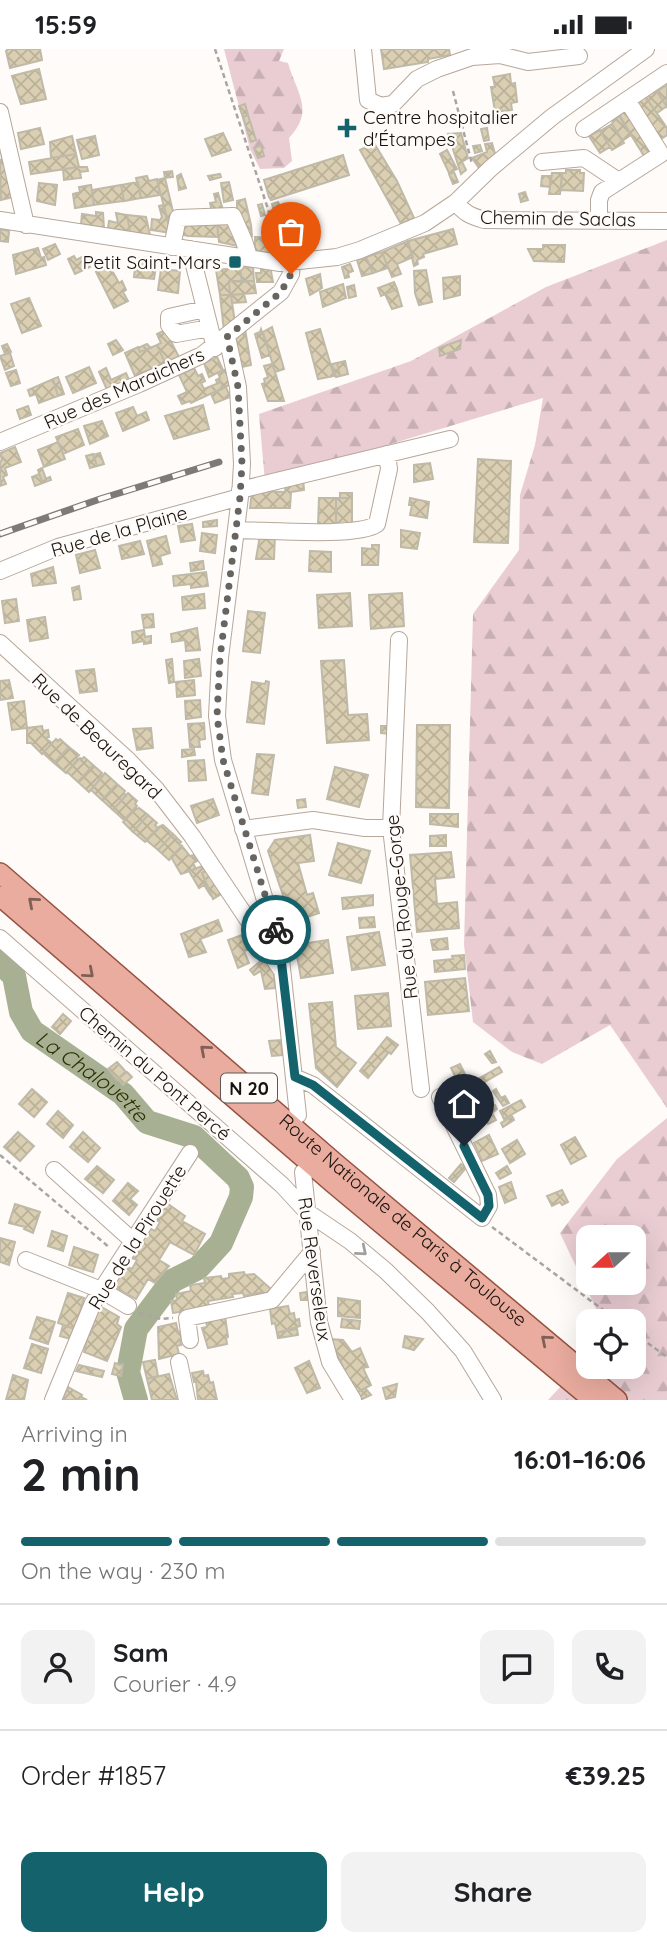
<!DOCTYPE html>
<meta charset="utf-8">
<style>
:root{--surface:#fff;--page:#f2f2f2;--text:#202124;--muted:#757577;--line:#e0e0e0;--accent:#14626c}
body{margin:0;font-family:Quicksand,sans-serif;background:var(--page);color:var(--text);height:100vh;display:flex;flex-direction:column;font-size:26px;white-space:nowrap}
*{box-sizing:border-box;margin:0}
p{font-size:23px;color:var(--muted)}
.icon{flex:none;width:38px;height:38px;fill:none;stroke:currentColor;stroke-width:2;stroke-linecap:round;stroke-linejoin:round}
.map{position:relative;height:1351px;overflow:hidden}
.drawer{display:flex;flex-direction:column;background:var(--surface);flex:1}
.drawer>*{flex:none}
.needle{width:46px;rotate:249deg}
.tools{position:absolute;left:576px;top:1176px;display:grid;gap:14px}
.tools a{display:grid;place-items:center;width:70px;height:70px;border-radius:14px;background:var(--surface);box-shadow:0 7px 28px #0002;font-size:35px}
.pin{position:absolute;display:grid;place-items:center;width:60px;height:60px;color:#fff;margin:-72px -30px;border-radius:50% 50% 50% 0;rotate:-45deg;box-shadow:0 0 7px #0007}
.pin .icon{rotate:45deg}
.courier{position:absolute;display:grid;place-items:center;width:70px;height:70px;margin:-35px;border:5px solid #14626c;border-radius:50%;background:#fff;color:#222;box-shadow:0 2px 9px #0007}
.head em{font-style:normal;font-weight:800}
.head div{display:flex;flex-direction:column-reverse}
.head{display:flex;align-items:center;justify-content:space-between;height:119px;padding:0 21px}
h1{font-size:46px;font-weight:800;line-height:52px}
.bar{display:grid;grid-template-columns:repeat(4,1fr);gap:10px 7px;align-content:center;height:84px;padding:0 21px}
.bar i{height:9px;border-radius:5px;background:var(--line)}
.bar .selected{background:var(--accent)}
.bar p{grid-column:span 4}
.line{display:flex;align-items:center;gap:18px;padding:0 21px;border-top:2px solid var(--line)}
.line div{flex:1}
.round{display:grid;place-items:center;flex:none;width:74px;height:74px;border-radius:14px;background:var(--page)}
.cta{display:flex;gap:14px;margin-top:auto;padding:14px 21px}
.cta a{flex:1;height:80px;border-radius:14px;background:var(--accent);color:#fff;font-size:28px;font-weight:800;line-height:80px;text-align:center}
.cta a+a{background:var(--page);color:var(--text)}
.status{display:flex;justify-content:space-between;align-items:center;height:49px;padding:0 35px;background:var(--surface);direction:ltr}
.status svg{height:19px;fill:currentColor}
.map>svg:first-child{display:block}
.forest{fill:url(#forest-firs);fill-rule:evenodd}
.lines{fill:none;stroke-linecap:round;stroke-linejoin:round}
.river{stroke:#a8b093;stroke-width:24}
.building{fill:url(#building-cross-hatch);stroke:#bfb9a8;stroke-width:2}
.minor-casing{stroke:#b6a79b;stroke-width:18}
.major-casing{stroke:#965242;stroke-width:22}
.path{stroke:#a9a5a2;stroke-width:2.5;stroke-dasharray:5 3.5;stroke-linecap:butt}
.minor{stroke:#fff;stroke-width:16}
.major{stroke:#e9ac9e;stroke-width:19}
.rail-casing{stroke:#7e7a76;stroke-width:7}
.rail{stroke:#fefbf8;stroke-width:4.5;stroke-dasharray:13;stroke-linecap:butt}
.oneway{stroke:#805f56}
.oneway2{stroke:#a2a09f}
.done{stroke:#686460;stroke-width:7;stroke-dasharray:0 12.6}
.route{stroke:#14626c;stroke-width:9}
.poi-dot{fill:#14626c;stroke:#fefbf8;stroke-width:2.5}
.labels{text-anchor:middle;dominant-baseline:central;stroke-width:5;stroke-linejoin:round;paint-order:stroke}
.shield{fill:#fefbf8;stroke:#5c5854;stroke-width:2}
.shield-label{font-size:18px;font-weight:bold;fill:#17120e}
.poi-label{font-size:19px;fill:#17120e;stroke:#fefbf8;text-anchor:start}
.street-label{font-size:19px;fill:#17120e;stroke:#fefbf8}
.water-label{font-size:21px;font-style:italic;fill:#293300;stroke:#fefbf8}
</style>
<div class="status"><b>15:59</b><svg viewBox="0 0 49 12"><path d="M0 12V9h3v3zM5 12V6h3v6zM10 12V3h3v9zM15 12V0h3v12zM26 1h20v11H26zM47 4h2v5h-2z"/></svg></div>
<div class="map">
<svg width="667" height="1351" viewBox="0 0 667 1351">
<defs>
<pattern id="forest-firs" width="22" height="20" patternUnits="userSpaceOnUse" patternTransform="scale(1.75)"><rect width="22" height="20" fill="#e9cdd3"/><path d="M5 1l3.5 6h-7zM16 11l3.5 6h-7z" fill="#c7afb4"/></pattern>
<pattern id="building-cross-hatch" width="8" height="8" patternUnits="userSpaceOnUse" patternTransform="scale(1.75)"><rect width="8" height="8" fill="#dacfb2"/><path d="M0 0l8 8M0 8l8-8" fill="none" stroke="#bab198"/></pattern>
</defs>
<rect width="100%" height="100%" fill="#fefbf8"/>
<path class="forest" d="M224,0h60l-5,12 9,2c9,31 27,47 1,75l3,23 -8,7 -24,1 -10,-20z
M667,191v868l-57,-83 -68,39 -30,-12 -39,-30 -9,-77 9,-331 46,-64 1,-55 15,-50 8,-47 -278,84 -6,-68 152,-53 135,-74z
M667,1069v282h-119l40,-43v10h46v-46h-32l-42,-88 57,-74zM588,1188h46v46h-46z"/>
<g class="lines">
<path class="river" id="s1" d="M0,913l14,14 7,36 11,19 91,63 24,28 47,15 44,41 4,9 -1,10 -20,46 -23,25 -26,13 -36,48 -8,43 8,28"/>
</g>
<path class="building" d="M8,0h32l2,11 -32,8 -4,-17z
M381,0h68l1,6 -22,4v3l-44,7z
M39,20l7,30 -25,5 -9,-28z
M510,25l1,10 4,-1 2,19 -6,1 1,7 -17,2 -4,-25h4l-2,-10z
M667,36v22l-10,-16z
M656,42l11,15 -10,7 -13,-17z
M645,47l22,32v7l-6,4 -25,-36z
M245,55l3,11 -5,2 -4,-11z
M629,59l26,42 -11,6 -26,-42z
M248,66l8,25 -5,2 -8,-25z
M620,67l11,19 -9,6 -10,-17 1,-4z
M612,75l12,19 -12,7 -12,-19z
M40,79l4,16 -23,5 -3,-16z
M487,79l2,12 -5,1 -3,-12z
M600,81l10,17 -10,6 -11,-17z
M223,84l8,17 -19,6 -7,-17z
M461,84l7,25 -6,4 4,8 -5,4 -13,-40z
M72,87l4,18 -25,4 -1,-16z
M95,87l4,19 -17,4 -5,-19z
M0,93l13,55 -12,3 -1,-40 2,-1z
M374,94l23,38 17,37 -13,6 -41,-74z
M492,94l3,11 -16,14 -7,-10 15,-6 -2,-8z
M261,96l3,11 -6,2 -4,-10z
M480,96l2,6 -7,2 -2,-7z
M447,101l10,19 -8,4 -9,-19z
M76,105l3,13 -48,7 -2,-12z
M343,106l6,20 -78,25 -2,-3 -5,-17z
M79,118h8l1,4 -8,1 1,6 -17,2 -1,-11z
M566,121h14v3h4l-1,18 -22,-1 1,-17h4z
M172,122l1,6 -8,1 -1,-6z
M454,123l4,10 -5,2 -4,-10z
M552,124h10l-2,21h-11z
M181,125l5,14 -7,2 -2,-14z
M220,125l1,3 -11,3 -2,-4z
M147,127l2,5 8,-2 3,16 -19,3 -5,-20z
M542,127h8v11l-9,-1z
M165,129l10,42 -7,2 -11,-42z
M138,133l3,16 -17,3 -3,-16z
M229,133l4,18 -9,2 -3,-19z
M39,134l18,2 -2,20 -18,-4z
M91,136l3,20 -19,3 -2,-14 7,-2 -1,-5z
M121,136l3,16 -30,4 -2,-15z
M525,143l3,8 -7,2 -2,-8z
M218,144l5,17 -11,2 -2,-9 6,-1 -2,-8z
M245,150l6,26 1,11 -8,-3 -7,-23v-9z
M278,153l5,12 7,-2 7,26 -14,4 -11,-38z
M262,155l3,11 -4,1 -3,-11z
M163,156l8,28 -20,-3 1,-11 8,1 2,-3 -3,-11z
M96,163l7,1 1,15 -23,-4 1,-10 14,2z
M116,164l11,2 3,17 -22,-4 1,-7 9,2z
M127,166l19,2 4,18 -20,-3z
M182,171h35l1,17 -30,-1 -9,-2z
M217,171l20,3 5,24 -23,-5z
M0,180l9,2 -1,11 -8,-1z
M453,180l4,15 -34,10 1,3 -7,3 1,4 -4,2 -6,-25z
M255,188l16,1v15l-16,-2z
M408,192l5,16 -16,7 4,10 -9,3 -10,-25z
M55,195l5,10 -12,6 -5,-11z
M543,196h22l-1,17 -30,-1 -6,-12h15z
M38,199l3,10 3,-1 2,8 -30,9 -3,-19z
M382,203l6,16 -15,5 -7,-16z
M74,207l2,4 8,-4 6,11 -15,7 -7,-15z
M366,208l7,16 -11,3 -5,-16z
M136,209l21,3 -3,18 -20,-2z
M350,215l3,7 -5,2 1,4 -4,1 -3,-11z
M109,216l10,18 3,-2 4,9 -3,2 5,9 -14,7 -18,-36z
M261,216l9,1 3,16h-16l-1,-9h5z
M253,218l1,14 -12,1 -2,-14z
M240,219l2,14 -13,-1 1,14h-10l-4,-25z
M161,220l19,2 -2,22 -20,-3z
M426,221l6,32 -13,3 -4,-12 -1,-22z
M320,225l2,14 -12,7 -4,-16z
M460,227v19l-16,4 -1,-21z
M229,232h25l2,12 -26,2z
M394,233l3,7 -16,7 -3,-8z
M343,235l3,14 -23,9 -3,-15z
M354,236l2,11 -7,2 -2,-11z
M397,240l5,17 -10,3 -7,-15z
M244,245l2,8 -14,1 -1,-8z
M220,246h11l4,28 -11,8z
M29,249l12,28 -19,7 -11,-29z
M272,278l12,42 -9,3 -12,-40z
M245,280l6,36 -9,2 -1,4 -6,-31z
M261,280l9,26 -8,3 -7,-24 5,-2z
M320,280l14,47 -16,3 -12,-46z
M165,281l14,27 -14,6 -8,-18 4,-2 -4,-9z
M116,291l7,10 -10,5 -5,-11z
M461,291l-1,9 -20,7 -1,-8z
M7,295l4,8 -6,2 -3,-8z
M147,295l4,4 -11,4 -2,-4z
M157,296l8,18 -30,13 -10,-23 13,-6 2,5z
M10,304l4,13 -9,4 -5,-14z
M217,308l6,13 -14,7 -5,-14z
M345,312l3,13 -8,2 -3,-13z
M337,314l3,13 -4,1 -4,-13z
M272,315l3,8 9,29h-16l-6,-17 3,-1 -1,-4 4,-2 -4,-11z
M89,318l7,16 -23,10 -7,-16z
M106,319l5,12 15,-7 4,9 -22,10 -9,-20z
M194,319l4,8 4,-2 3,7 -4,2 3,6 17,-7 2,6 -32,15 -1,-2 -8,3 -4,-8 9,-4 -8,-17z
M229,319l3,16 -9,4 -2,-6 -4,1 -1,-3 4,-2 -2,-5z
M16,321l4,13 -9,3 -5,-13z
M58,328l6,17 -6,2 -5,-17z
M53,330l5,17 -19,7 -3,-9 -6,2 -2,-6z
M226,338l4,10 -15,6 -4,-9z
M203,356l6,24 -35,10 -9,-23z
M28,357l3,9 -11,4 -3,-9z
M133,358l4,9 9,-4 3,8 -26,11 -7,-18z
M102,372l6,15 -18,8 -6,-18z
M78,380l6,16 -21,9 -7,-17z
M58,393l7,17 -21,8 -6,-17z
M15,398l6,15 -16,6 2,7 -4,2 3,7 -6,2v-25l2,-1 -2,-7z
M100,404l4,11 -7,2 -4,-11z
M93,405l4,12 -7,2 -4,-12z
M478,410l33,2 -3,82 -34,-1z
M430,414l3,16 -19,3v-17z
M42,419l4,11 4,-2 1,3 -8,3 -5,-13z
M39,425l4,9 -8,3 -3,-9z
M303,429l1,12 -13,2 -1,16h-40l2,-17 33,1 1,-10z
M340,444h12v5h-12z
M319,449h17v27h-18z
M336,449h16v27h-16z
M410,449l19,4 -2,16 -17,-3 2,-10h-3z
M217,471v6l-14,1v-5z
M192,475l3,16 -14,2 -3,-16z
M401,481l19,3 -3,16 -16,-2z
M202,484l15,2 -2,18 -15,-2z
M260,486h15l-1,24h-18z
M166,487l4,17 -10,3 2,8 -9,2 -6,-25z
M140,492l4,13 -22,5 -3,-13z
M372,496h7l-1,20h-16v-17l10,1z
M95,501l5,18 -20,5 -4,-18z
M310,502l21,1v20l-22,-1z
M203,512l1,8 -13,2 -1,-8z
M53,518l3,16 -23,3 -2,-12z
M206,523l2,14 -17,2v-4l-17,2 -1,-10z
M79,537l2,13 -7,1 -2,-12z
M350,544l2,33 -33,2 -2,-33z
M402,544l2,33 -33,3 -2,-34z
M204,545l1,14 -22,2 -1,-13z
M16,550l3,22 -14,2 -3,-22z
M248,562l17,2 -5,40 -17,-2z
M153,565l1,13 -10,1 -2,-13z
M45,568l3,21 -18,3 -3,-21z
M197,579l3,22 -14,1 -1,-11 -13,2 -1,-8z
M144,581l1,7 6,-1v7l-7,1v-3l-11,2 -1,-11z
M172,610l2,23 -5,1 -3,-23z
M199,610l2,17 -16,2 -1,-17z
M344,611l4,55 19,-1 2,26 -42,3 -6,-82z
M94,620l3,22 -17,2 -4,-22z
M9,631l4,18 -13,2v-19z
M194,631l1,15 -18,2 -1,-15z
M266,632l3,1 -5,42 -17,-2 5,-40 13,2z
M200,651l1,17 -15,2 -1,-18z
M24,652l3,27 -15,2 -4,-27z
M204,674l1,16 -6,1 1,7h-10l-2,-23z
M417,676h33l-1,83 -33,-1z
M42,677l1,5 5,-1 1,7 -4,1 7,5 -10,11 -11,-11h-4v-15z
M381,677h11l-1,8 -10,-1z
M151,679l2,20 -16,2 -4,-21z
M56,690l2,2 2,-2 9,8 -15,16 -11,-10z
M69,698l10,8 -3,3 2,1 -12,14 -12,-10z
M194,700l1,6 -13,2v-7z
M257,705l17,1 -6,40 -16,-2z
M84,708l9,8 -15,17 -11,-10 13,-14 2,1z
M204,711l2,20 -17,1 -1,-20z
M93,716l9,8 -2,3 2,1 -13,15 -11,-10z
M335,718l33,8 -9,32 -32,-8z
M105,724l12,11 -15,16 -11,-10z
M117,735l8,7 -1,2 2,3 -13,14 -11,-10z
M128,744l9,8 -2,3 2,2 -13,14 -11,-10z
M213,750l6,16 -22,8 -6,-17z
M305,750l1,8 -8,1 -1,-8z
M135,759l2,1 2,-1 9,7 -15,17 -10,-10z
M430,765h28v13l-28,-3z
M148,766l9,8 -2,2 3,3 -13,14 -12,-10z
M163,776l10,9 -15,16 -12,-10 14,-14z
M173,785l8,8 -2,2 3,2 -13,14 -11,-10z
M310,786l4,26 -16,2 9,32 6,-2 6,20 -27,9 -24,-71 7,-11z
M446,786v11h-16v-10z
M338,794l32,8 -9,32 -32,-8z
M182,797l8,10 4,-1 3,6 -4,2 3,6 -15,5 -10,-17z
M451,803l3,25 -19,2 2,25 20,-2 2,26 -42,4 -7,-77z
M205,816l3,5 -6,3 9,23 -7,-11 -5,3 -10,-17z
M208,821l15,23 -10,6 -11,-26z
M373,846v10l-30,4 -1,-11z
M374,868l1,10 -15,1 -1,-10z
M218,871l4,11 -22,8 6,13 -17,5 -8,-23z
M379,883l6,33 -33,5 -5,-33z
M242,886l5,15 -3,1 5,12 -11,5 -10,-28z
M447,889l1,11 -15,1 -2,-10z
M328,891l5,33 -32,5 -6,-33z
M464,906l1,14 -30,3 -1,-11 19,-2 -1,-3z
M265,908l9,15 1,16 -10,1 -4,-18 -7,4 -4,-5z
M465,929l4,33 -41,4 -3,-33z
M388,944l3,33 -33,3 -3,-33z
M332,953l4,45 20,16 -19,24 -21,-19 -7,-64z
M63,965l8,7 -11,13 -8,-7z
M387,988l11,8 -7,9 -2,-2 -21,26 -8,-7z
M281,991l1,15 -10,1 -3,-15z
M490,1002l6,11 -4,1 -7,-9z
M117,1013l9,10 -9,8 -9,-11z
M460,1015l8,16 -9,4 -8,-16z
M499,1018l3,5 -19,11 3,7 -12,6 -7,-11z
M127,1023l5,5 -9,8 -5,-6z
M465,1038l5,9 -6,4 -6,-10z
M32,1040l15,13 -13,15 -15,-13z
M496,1040l5,9 4,-2 4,7 -6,3 -10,-15z
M482,1050l3,7 3,-1 1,3 6,-3 2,4 -5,4 4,7 -8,4 -12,-21z
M521,1051l4,7 -21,12 -4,-8z
M58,1062l15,14 -10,13 -16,-14z
M512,1067l2,4 -11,7 -2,-4z
M18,1083l16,14 -14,15 -16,-14z
M83,1083l17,16 -12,14 -18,-15z
M489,1086l9,19 -16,7 -8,-18z
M575,1088l11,19 -15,8 -10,-19z
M517,1091l8,14 -15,9 -8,-14z
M461,1115l5,4 -12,14 -5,-4z
M97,1117l17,14 -11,13 -18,-14z
M507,1117l4,7 -11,6 -4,-6z
M511,1133l5,16 -11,5 -6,-16z
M128,1134l10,8 -8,8 7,6 -8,10 -16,-14z
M562,1141l6,12 -6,3 -2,-3 -8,4 -5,-10z
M164,1152l21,15 -3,5 23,13 -11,21 -24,-13 -11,18 10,6 -14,17 -7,-4 -12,20 -25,-14 15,-19 6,3 5,-9 -5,-2 17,-30 6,3 5,-9 -6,-3z
M15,1155l25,8 -7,21 -9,-4 1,-2 -16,-4z
M52,1182l15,5 -4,15 -15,-5z
M0,1189l15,4 -6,23 -9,-3z
M74,1198l24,8 -5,17 -24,-7z
M244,1223l1,3 9,-1 17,15 -5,5 -3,-2 -19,4 -1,-3 -11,1 1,3 -25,4 1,7 -36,5 -2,-12 6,-1 -1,-6 15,-3 -1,-6 15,-2 -1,-5 17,-2 1,3 7,-1v-4z
M307,1243l1,8h-7l-1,-7z
M68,1244l16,5 -9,31 -17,-6z
M338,1249l22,3v17l-22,-2z
M98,1256l21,12 -2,7 4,3 -14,34 -23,-9 4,-17h2l4,-9 -4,-2z
M288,1257l2,8 4,-1 1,7 4,-1 1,7 -23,7 -2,-10 -3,1 -2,-15z
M225,1267l3,21 -2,1 1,6 -19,4 -6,-20 5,-1 -1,-7z
M37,1268l18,5 -7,22 -18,-6z
M342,1270l18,2 -1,8 -18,-2z
M176,1274l2,9 4,-1 1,7 -3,1 1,6 -4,1 2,8 -20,5 -1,-32z
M63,1276l12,4 -4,10 -11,-3z
M297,1280l1,6 -20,3 -1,-5z
M405,1287l18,3 -9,11 -11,-3z
M330,1290l13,1 9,12 8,-4 8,19 -5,1 8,17 -15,8 -13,-24h1z
M32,1295l16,5 -7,24 -17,-5z
M155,1311l3,16 -11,3 -4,-17z
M309,1312l11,27 -13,5 -12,-25z
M115,1314l5,2 3,-1 -2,12 -9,-2z
M79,1316l25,6 -2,6 -26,-6z
M203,1322l1,5 4,-1 2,8 3,-1 4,18h-19l-2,-19 -2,1 -2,-9z
M169,1325l8,26h-25l-5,-21z
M13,1326l15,5 -4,20h-18z
M397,1335l-2,13 -9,2 -3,-11z
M68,1338l14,8 -1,2 6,3h-25z
M365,1339l6,7 -11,5 -4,-7z"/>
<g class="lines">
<defs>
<path id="minor" d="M363,0l5,51 13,6 12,-2 24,-25 20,-10 35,-12 28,-2 28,7 51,-6
M0,63l26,113
M584,80l83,-56
M542,113l42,-4 33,22
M456,153c7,11 15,14 28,18l183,1
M0,171l280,43 57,-6 23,-7 65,-27 31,-21 35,-34 61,-51 94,-68
M599,171v-20l3,-8 59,-38 -34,-54
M172,198l6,-29 55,-2 11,25 5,16
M190,200l25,99
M205,260l-36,8v8l7,9 34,-6
M227,288l11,50 4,77 -2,33 -20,161 -3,58 6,44 57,190 18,165
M0,393l139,-58 63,-29 79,-63 10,-18 1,-12
M240,441l210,-51
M236,481c28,0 122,8 141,-6l12,-55 -2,-15
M0,522l58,-24 182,-50
M399,591l-8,188 30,261
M0,594l129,118 27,28 36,47 90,135
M243,780l70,-9 52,8h26
M0,889l282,247 25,27 43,29 36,30 42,41 35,39 30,49
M294,1028l19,8 169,133 7,-12 -1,-11 -48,-98
M54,1121l80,72
M303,1123l16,150 11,40 23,38
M26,1211l75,30 27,16
M190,1291l-3,-22 85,-18 40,-48
M179,1313l8,38
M53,1351l40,-97 97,-150"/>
<g id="major">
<path id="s2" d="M0,824l336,291 281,236"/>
<path d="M0,847l333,287 260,217"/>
</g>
</defs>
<use href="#minor" class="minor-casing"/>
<use href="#major" class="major-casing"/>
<path class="path" d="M215,0l53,160 10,40
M453,42l19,73
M0,1106l110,93
M492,1178l126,94
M139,1264l22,6 12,-1
M634,1284l33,24"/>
<use href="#minor" class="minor"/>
<use href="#major" class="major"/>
<defs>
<path id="rail" d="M0,485l100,-35 119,-37"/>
</defs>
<use href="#rail" class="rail-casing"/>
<use href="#rail" class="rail"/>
</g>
<defs><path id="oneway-chevron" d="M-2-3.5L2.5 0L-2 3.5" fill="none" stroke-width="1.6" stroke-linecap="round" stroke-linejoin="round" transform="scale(1.75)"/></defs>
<g class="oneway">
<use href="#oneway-chevron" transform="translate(33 853) rotate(-139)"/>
<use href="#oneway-chevron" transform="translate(89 924) rotate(41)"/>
<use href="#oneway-chevron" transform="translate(205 1001) rotate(-139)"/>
<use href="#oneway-chevron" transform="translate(546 1291) rotate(-140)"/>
</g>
<use class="oneway2" href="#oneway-chevron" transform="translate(362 1202) rotate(40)"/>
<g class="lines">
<path class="done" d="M276,881l-53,-170 -6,-44 3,-58 20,-161 2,-33 -4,-77 -11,-50 54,-45 10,-18"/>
<path class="route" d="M276,881l4,20 15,127 18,8 169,133 7,-12 -1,-11 -24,-49"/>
</g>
<g class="poi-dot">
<path d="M343.5 68.5h7v7h7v7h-7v7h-7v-7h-7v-7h7z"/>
<rect x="228" y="206" width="14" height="14" rx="3.5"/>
</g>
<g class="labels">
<rect class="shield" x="221" y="1024.5" width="56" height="29" rx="5"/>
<g class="shield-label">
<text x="249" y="1039">N 20</text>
</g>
<g class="poi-label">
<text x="363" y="68">Centre hospitalier<tspan x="363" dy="22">d'Étampes</tspan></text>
<text x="221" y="213" text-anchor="end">Petit Saint-Mars</text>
</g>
<g class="street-label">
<text transform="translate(558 169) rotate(1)">Chemin de Saclas</text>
<text transform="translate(124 339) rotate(-24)">Rue des Maraichers</text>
<text transform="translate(119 482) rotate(-16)">Rue de la Plaine</text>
<text transform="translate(97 687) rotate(44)">Rue de Beauregard</text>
<text transform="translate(401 858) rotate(-96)">Rue du Rouge-Gorge</text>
<text transform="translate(155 1024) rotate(41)">Chemin du Pont Percé</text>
<text stroke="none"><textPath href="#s2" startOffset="532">Route Nationale de Paris à Toulouse</textPath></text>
<text transform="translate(137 1188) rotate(-58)">Rue de la Pirouette</text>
<text transform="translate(315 1220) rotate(82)">Rue Reverseleux</text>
</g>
<g class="water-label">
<text stroke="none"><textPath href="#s1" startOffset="154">La Chalouette</textPath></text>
</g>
</g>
</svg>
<div class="tools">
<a><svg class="needle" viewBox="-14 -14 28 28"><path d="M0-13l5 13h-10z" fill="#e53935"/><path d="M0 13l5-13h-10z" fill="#757577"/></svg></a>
<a><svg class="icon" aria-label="locate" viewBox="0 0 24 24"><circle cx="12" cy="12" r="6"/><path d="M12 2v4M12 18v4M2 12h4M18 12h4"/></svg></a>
</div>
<div class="pin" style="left:291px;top:225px;background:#ea580c"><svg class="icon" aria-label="bag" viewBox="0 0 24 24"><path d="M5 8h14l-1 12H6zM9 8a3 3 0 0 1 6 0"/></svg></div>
<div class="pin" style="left:464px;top:1097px;background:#1f2937"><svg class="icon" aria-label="home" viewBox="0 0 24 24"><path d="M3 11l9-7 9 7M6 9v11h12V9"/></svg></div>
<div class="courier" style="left:276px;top:881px"><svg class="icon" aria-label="bike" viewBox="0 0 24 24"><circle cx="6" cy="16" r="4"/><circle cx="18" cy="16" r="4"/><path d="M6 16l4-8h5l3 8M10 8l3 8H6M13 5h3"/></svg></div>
</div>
<section class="drawer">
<div class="head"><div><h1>2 min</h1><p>Arriving in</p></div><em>16:01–16:06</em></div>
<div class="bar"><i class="selected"></i><i class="selected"></i><i class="selected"></i><i></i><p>On the way · 230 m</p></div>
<div class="line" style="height:126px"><a class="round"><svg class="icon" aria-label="person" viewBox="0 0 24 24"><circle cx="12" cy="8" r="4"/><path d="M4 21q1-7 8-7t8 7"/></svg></a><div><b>Sam</b><p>Courier · 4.9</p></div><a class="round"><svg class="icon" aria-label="chat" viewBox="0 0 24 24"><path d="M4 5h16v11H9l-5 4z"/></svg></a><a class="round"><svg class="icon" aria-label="phone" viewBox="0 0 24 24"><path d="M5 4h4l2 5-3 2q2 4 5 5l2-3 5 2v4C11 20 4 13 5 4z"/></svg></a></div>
<div class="line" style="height:91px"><div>Order #1857</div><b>€39.25</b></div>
<div class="cta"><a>Help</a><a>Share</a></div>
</section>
